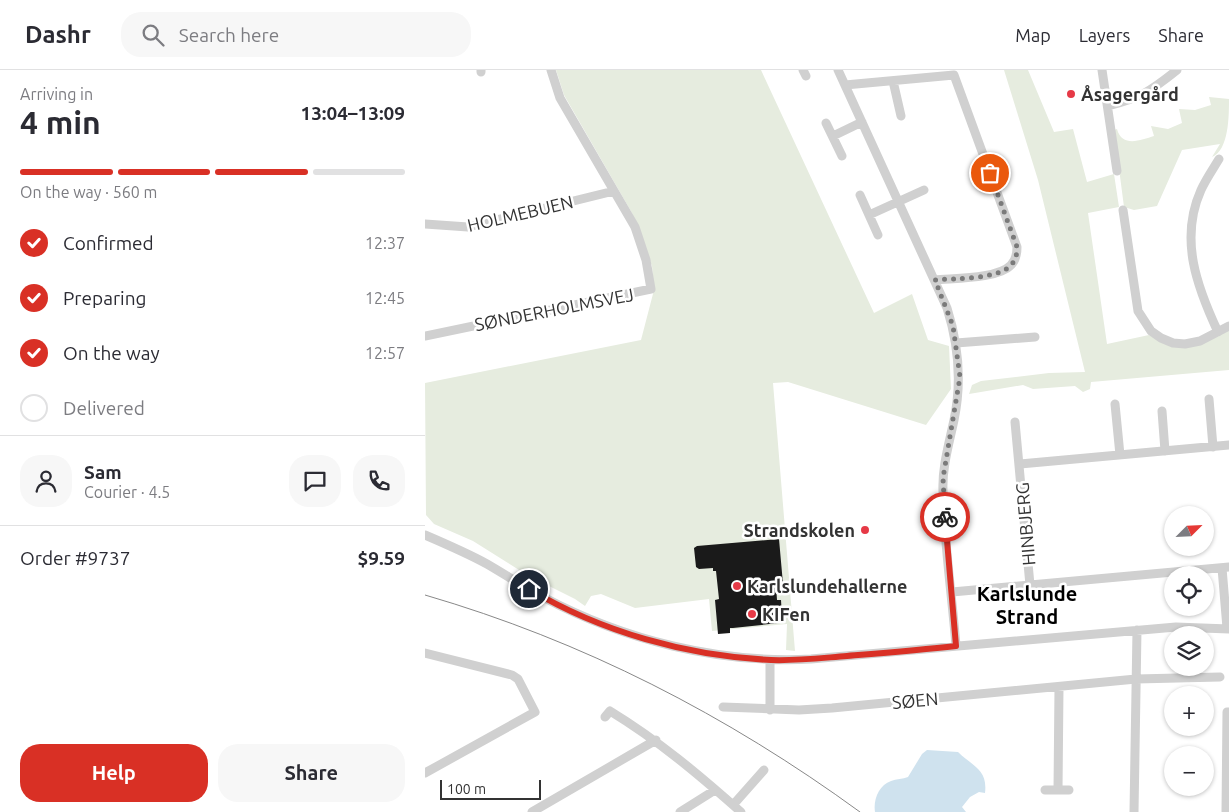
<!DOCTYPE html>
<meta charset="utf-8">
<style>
:root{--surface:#fff;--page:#f7f7f7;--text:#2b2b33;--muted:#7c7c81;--line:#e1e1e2;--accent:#d93025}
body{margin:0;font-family:Ubuntu,sans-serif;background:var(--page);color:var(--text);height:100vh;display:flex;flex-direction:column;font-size:19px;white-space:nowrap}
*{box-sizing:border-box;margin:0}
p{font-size:16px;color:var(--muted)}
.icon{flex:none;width:28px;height:28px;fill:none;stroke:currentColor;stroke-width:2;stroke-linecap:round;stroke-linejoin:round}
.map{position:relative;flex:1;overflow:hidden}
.details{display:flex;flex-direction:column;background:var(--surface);width:425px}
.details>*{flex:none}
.needle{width:32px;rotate:66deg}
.controls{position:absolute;left:739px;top:436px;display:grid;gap:10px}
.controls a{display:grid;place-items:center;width:50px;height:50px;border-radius:50%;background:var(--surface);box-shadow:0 1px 4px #0004;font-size:25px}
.scale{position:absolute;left:15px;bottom:12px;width:101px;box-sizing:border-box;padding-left:5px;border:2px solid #333;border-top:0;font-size:14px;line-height:18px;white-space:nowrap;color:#333;-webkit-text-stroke:4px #fff;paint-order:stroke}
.pin{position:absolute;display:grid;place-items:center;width:42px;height:42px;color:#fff;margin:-21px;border:2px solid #fff;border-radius:50%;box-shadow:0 1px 5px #0007}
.courier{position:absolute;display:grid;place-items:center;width:50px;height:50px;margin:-25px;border:4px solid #d93025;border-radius:50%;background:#fff;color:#222;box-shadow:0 1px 6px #0007}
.summary em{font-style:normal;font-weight:600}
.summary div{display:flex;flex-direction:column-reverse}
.summary{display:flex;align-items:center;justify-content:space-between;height:85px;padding:0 20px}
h1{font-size:32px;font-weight:600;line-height:38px}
.bar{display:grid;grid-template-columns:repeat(4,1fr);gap:8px 5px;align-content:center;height:60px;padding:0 20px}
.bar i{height:6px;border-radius:4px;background:var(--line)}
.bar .active{background:var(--accent)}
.bar p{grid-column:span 4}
.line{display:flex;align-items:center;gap:12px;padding:0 20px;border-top:1px solid var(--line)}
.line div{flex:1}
.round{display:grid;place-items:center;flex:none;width:52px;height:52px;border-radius:20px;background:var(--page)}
ol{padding:0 20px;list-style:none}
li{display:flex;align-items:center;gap:15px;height:55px}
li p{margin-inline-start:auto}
li .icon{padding:5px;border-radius:50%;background:var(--accent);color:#fff;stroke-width:4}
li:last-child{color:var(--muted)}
li i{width:28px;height:28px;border:2px solid var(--line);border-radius:50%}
.button{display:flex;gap:10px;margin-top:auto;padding:10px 20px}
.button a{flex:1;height:58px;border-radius:20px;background:var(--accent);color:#fff;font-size:20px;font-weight:600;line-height:58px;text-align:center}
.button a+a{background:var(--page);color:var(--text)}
header{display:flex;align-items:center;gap:30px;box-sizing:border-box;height:70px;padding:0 25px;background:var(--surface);border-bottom:1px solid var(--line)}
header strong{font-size:24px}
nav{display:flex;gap:28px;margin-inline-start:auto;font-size:18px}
.search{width:350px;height:45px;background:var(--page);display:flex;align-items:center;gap:12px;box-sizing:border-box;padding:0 18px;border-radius:20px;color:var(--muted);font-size:19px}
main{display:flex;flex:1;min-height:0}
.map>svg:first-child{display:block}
.green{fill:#e6ecdf}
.water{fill:#cfe2ee}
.building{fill:#1a1a1a}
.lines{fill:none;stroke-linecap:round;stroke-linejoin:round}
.minor{stroke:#d0d0d0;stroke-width:9}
.tram{stroke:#888;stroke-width:1}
.done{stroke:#7a7a7a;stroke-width:5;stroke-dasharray:0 9}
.route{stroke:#d93025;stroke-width:6}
.poi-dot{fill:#e63946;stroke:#fff;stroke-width:2}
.labels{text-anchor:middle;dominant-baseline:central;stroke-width:5;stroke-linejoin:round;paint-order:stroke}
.poi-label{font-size:18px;font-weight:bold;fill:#333;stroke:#fff;text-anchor:start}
.street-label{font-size:18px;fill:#333;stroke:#fff}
.quarter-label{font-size:20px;font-weight:bold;fill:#000;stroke:#fff}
</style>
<header>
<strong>Dashr</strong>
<div class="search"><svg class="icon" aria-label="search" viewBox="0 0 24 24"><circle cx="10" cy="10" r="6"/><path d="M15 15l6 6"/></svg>Search here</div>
<nav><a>Map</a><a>Layers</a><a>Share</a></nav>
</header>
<main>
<section class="details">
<div class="summary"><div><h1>4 min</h1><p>Arriving in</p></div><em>13:04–13:09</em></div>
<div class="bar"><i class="active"></i><i class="active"></i><i class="active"></i><i></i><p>On the way · 560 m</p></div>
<ol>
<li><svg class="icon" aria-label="check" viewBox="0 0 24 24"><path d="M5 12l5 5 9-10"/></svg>Confirmed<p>12:37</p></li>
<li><svg class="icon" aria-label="check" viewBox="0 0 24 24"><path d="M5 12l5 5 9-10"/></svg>Preparing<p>12:45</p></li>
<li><svg class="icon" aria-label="check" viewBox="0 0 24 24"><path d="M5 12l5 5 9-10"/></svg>On the way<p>12:57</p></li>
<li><i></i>Delivered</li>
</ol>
<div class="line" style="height:90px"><a class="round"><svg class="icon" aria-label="person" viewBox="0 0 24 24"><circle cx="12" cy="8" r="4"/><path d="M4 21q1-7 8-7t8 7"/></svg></a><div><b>Sam</b><p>Courier · 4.5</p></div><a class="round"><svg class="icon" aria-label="chat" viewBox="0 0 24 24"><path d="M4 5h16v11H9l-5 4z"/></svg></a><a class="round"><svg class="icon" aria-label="phone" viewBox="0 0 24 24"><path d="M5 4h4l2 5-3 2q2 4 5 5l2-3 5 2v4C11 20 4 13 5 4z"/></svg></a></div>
<div class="line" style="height:65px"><div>Order #9737</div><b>$9.59</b></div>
<div class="button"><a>Help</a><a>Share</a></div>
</section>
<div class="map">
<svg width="804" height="742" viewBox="0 0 804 742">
<rect width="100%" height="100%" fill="#fff"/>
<path class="green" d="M131,0h205l113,243 38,-19 16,46 21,6 2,43 -25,36 -138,-43 -15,1 22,268 -9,-1 1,-26 -75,7 -3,-32 -74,9 -34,-14 -10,2 -6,10 -10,-7 -48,-24 -54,-34 -39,-17 -8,-9 -1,-132 216,-43 13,-50 -2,-24 -20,-53 -68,-118z
M579,0h24l26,62 19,-3 14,53 27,-8 5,33 -31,6 19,131 42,-9 19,10 61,-15v40l-138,12 -1,7 -7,3 -8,-6 -42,3 -10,-4 -54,9 3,-9 9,-4 68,-8 36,-1 -47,-192z
M784,27l20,2c0,17 0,51 -17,58l8,-13 -38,6 -25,56 -23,4 -10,-3 -10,-77 3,-1c5,19 24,11 37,7l-3,-10 17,3 14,-6 -3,-14 16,1 16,-5z"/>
<path class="water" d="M502,680l31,2c14,14 30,17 27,41l-6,-1 -9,5 -8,10 4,5h-91c-2,-12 4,-27 16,-31 5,-2 12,-2 17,-4l14,-23z"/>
<path class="building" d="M354,469l4,45 -7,1 1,15h4l1,17h-3v6l-46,5h-3v5l-12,1 -3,-34 4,-1 -3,-28h-3v-3l-14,1 -3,-2 -2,-19 3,-2z"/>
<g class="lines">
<path class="minor" d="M56,0v2
M378,0l3,6
M413,0l109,238c12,38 15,74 7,112 -5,24 -12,47 -11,71 1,52 9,104 13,155
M677,0l15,101
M468,11l8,35
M420,15l109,-10 63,172c0,7 -1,13 -6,18 -13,14 -58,13 -76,15
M683,36c32,-8 43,-15 69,-36
M401,53l16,33
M408,66l29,-14
M435,125l18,40
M698,140l15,101 13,20 10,7 12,5 12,1 15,-3 29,-15
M444,145l55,-25
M0,154l43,3 146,-36
M793,262c-21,-45 -39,-93 -17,-142 5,-11 12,-21 18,-31
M0,266l226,-47 -5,-29 -11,-33 -75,-129 -9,-28
M531,273l79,-6
M784,329l4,48
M690,334l5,51
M737,341l3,40
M590,352l15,163
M595,394l209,-19
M0,465c21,9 42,18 62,29 19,11 37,23 56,33 81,43 176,67 268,62l365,-32 53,2
M797,498l5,60
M527,522l277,-25
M0,583l87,22 6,4 17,33 -110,61
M345,590v50
M298,637l76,3 33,-2 304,-29 84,-2
M180,647l5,-6c49,30 88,63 131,101
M620,720h24
M633,720l1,-102
M308,735l31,-35
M107,742l124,-72
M255,742l35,-22
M709,742l3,-182
M801,742l1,-100h2"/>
<path class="tram" d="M0,525c158,46 302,120 435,217"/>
</g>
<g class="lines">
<path class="done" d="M520,447l-2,-39 17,-101 -7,-51 -18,-46c18,-2 63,0 76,-15 5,-5 6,-11 6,-18l-27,-74"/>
<path class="route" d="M104,519c72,43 158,67 242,71 25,1 50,-2 76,-4 36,-3 73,-6 109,-10l-11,-129"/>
</g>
<g class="poi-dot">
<circle cx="646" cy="24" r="5"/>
<circle cx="440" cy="460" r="5"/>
<circle cx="312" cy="516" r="5"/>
<circle cx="327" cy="544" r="5"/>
</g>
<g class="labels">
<g class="poi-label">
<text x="656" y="24">Åsagergård</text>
<text x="430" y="460" text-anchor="end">Strandskolen</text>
<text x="322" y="516">Karlslundehallerne</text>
<text x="337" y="544">KIFen</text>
</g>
<g class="street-label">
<text transform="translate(95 143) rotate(-13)">HOLMEBUEN</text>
<text transform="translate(129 239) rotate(-11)">SØNDERHOLMSVEJ</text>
<text transform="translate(600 454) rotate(-95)">HINBJERG</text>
<text transform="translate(490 630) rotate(-5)">SØEN</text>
</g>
<g class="quarter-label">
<text x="602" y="523">Karlslunde<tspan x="602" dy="23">Strand</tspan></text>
</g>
</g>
</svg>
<div class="controls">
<a><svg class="needle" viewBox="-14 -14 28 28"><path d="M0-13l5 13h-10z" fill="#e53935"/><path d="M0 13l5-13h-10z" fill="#7c7c81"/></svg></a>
<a><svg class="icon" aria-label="locate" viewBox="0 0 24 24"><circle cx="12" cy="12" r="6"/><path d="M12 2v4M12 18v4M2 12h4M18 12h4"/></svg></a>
<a><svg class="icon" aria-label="layers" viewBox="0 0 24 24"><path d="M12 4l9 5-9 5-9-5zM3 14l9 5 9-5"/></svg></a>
<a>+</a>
<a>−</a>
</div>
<div class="scale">100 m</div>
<div class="pin" style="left:565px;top:103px;background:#ea580c"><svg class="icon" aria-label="bag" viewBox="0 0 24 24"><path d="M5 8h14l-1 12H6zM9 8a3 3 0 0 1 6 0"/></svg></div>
<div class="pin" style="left:104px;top:519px;background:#1f2937"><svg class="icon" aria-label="home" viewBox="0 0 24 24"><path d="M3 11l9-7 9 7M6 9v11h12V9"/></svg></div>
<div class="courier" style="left:520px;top:447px"><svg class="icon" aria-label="bike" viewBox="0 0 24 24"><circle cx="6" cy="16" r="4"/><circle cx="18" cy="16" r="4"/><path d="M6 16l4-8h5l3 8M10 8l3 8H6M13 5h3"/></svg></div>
</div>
</main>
